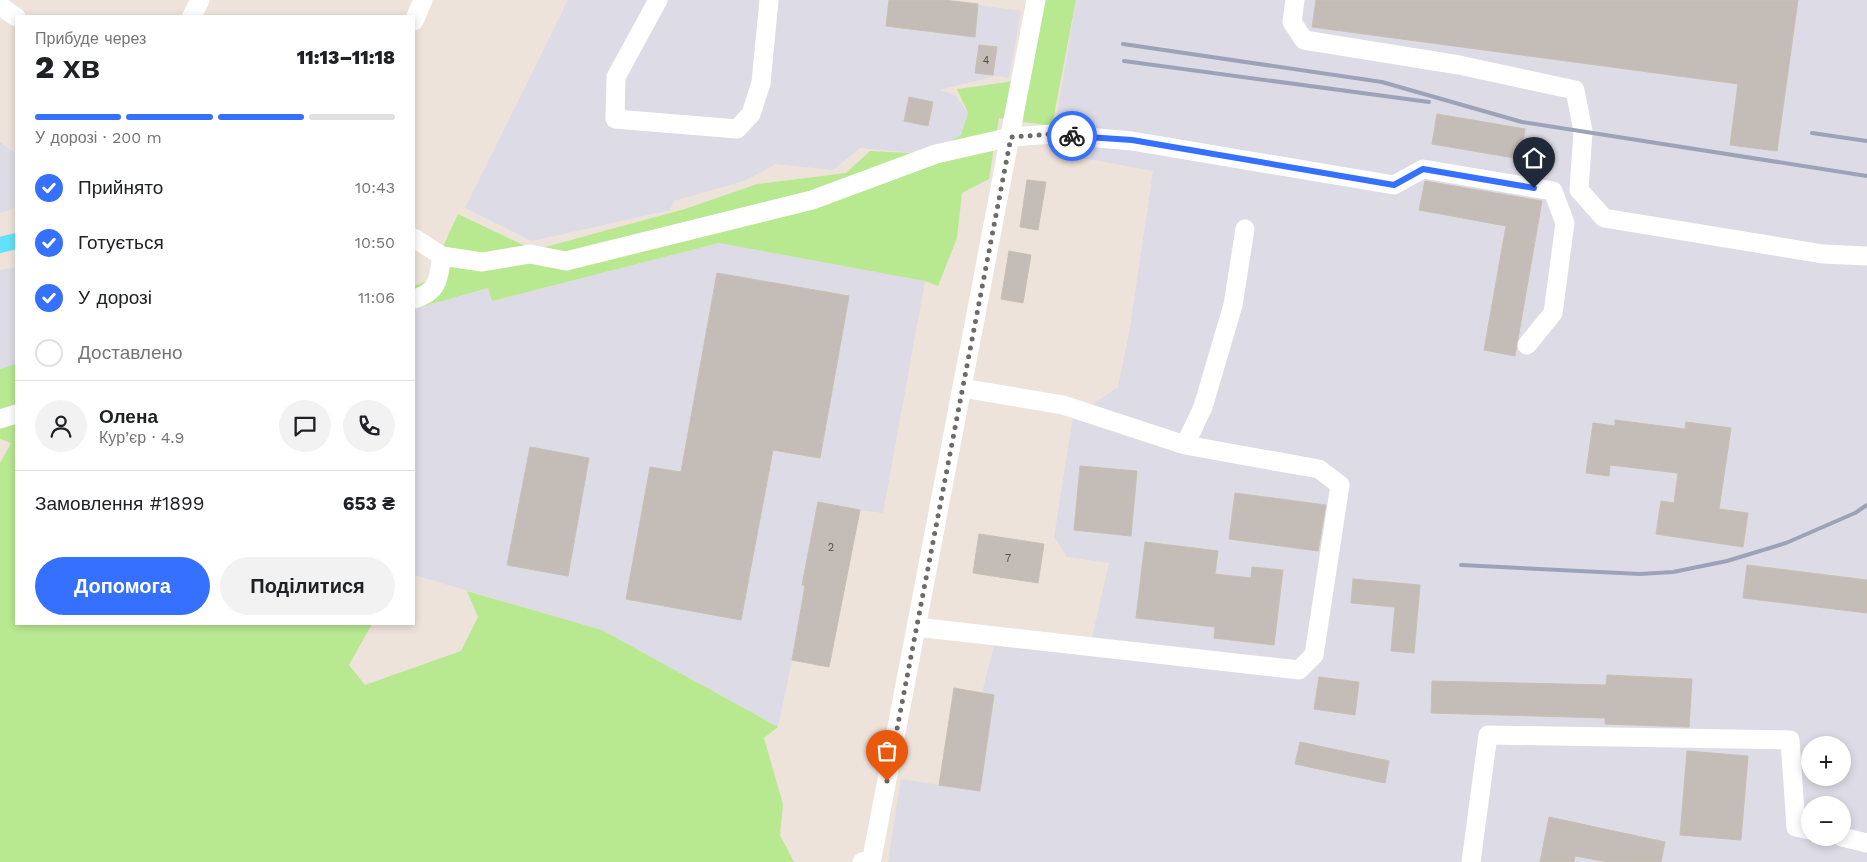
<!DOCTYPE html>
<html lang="uk">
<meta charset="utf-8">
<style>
:root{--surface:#fff;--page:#f2f2f2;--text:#202124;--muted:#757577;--line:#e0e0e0;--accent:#3570ff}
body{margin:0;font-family:"Work Sans",sans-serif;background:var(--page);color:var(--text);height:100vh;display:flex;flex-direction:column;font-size:19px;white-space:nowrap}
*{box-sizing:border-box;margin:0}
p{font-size:16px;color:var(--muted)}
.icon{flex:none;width:28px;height:28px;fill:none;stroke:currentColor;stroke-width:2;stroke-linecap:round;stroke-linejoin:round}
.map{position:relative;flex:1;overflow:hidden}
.side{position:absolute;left:15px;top:15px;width:400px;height:610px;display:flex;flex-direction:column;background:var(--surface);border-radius:0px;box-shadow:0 2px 8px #0003}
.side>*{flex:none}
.tools{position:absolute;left:1801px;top:736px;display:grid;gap:10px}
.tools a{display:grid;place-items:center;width:50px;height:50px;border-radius:50%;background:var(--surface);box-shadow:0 2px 8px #0003;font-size:25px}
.pin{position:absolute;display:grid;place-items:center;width:42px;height:42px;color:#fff;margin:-51px -21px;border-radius:50% 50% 50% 0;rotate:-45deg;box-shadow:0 0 5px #0007}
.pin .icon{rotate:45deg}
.courier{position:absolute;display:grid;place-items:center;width:50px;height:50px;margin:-25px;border:4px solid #3570ff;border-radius:50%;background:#fff;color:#222;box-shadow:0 1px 6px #0007}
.head em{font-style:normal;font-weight:800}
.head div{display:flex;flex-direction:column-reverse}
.head{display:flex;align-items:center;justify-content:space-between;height:85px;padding:0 20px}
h1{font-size:32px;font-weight:800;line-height:38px}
.bar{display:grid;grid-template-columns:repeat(4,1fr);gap:8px 5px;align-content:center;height:60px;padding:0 20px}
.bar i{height:6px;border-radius:4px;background:var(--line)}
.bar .on{background:var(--accent)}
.bar p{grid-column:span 4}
.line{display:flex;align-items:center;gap:12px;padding:0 20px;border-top:1px solid var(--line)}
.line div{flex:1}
.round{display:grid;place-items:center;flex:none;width:52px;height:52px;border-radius:26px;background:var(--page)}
ol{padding:0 20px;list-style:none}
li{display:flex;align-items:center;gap:15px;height:55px}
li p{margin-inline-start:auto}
li .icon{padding:5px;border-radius:50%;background:var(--accent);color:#fff;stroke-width:4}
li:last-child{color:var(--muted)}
li i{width:28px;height:28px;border:2px solid var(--line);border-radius:50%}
.button{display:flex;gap:10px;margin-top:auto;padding:10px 20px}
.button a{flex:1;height:58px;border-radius:30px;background:var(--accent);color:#fff;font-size:20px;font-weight:800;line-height:58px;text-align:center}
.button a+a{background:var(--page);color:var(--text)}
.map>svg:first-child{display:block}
.industrial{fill:#dddbe5;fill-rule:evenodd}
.green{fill:#b8e991}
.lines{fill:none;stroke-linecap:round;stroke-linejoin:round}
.canal{stroke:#62e2fa;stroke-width:16}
.building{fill:#c4bdb7;stroke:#c9bfb3}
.minor{stroke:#fff;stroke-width:19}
.rail{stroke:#9ca3b6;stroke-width:4}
.done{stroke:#6e6a67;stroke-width:5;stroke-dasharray:0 9}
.route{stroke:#3570ff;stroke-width:6}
.labels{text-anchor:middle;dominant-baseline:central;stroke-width:4.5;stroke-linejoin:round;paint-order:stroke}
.number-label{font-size:11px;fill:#504e4c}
</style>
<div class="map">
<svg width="1867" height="862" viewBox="0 0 1867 862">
<rect width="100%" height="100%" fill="#ede3da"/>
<path class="industrial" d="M568,0h375l78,11 -12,67 -13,-2 -57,14 16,5 13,18 -7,22 -34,19 -67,-6 -27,22 -57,-6 -32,17 -70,20 -4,9 -138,31 -67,-33z
M1076,0h791v862h-979l13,-83 38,6 15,-97 28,5 12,-47 94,9 21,-92 -42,-6 -13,-20 19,-120 45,-30 12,-59 23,-157 -102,-19zM1810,745h32v33h-32zM1810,805h32v33h-32z
M0,142l16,12v54l-16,5z
M719,243l206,38 -42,232 -23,-3 -31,157 -37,-6 -14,66 -176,-97 -188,-55v-266l74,-21 4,13z
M16,267v97l-16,5v-99z"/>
<path class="green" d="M1044,0h32l-24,126 -53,-8 -10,61 -27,14 -5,45 -19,48 -13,-5 -206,-38 -227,58 -4,-13 -74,21v-23l13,-5 31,-67 76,36 151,-41 72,-25 89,-11 24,-22 57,3 34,-19 7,-22 -11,-24 51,-7 23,-7z
M16,364v260h356l-23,41 16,20 96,-34 17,-34 -11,-26 135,39 176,97 -14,11 19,66 -3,31 14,27h-794v-399l11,-20 -11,-4v-70z"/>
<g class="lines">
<path class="canal" d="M0,245l16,-4"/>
</g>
<path class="building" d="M889,0h55l34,4 -3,33 -89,-11z
M1316,0h482l-21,151 -47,-6 8,-61 -426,-57z
M979,45l18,2 -4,28 -18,-2z
M909,97l24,5 -5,24 -24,-5z
M1437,114l88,15 -5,30 -88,-15z
M1027,180l19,2 -8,48 -18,-3z
M1425,181l117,20 -27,155 -31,-6 22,-124 -87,-16z
M1009,251l22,4 -8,48 -22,-4z
M717,273l132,23 -29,162 -47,-8 -32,170 -115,-21 24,-132 31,5z
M1615,420l70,9 1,-7 45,6 -12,81 29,4 -5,34 -87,-13 5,-33 13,2 4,-30 -68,-8 -1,11 -23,-3 7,-50 22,3z
M530,447l59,11 -21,118 -61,-11z
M1080,466l57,5 -6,65 -57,-6z
M1235,493l91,12 -8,46 -89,-12z
M818,502l42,8 -31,157 -37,-7 13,-74 -3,-1z
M979,534l65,10 -6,39 -65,-10z
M1145,542l73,9 -3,23 36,4 1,-11 31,3 -9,75 -60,-7 1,-11 -79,-9z
M1747,565l120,15v33l-124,-15z
M1353,579l67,6 -6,68 -23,-2 4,-44 -44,-4z
M1607,675l85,4 -3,48 -84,-3v-6l-174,-5 1,-32 174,4z
M1319,677l40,5 -4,33 -41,-6z
M954,688l40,7 -14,96 -41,-6z
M1300,742l89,19 -4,22 -90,-19z
M1687,751l61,5 -7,84 -61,-5z
M1549,817l116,25 -4,20h-53l-33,-6 -1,6h-34z"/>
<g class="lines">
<path class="minor" d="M658,0l-42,77 -1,42 122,10 14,-15 10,-31 8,-83
M1295,0l-3,22 12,18 155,25 116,25 8,41 -4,59 25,28 219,36 44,2
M0,6l16,11
M192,16l8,-16
M414,21l9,-21
M414,238l28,18 40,6 48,-8 36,7 246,-61 124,-46 75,-17 42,-3 79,7 262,44 29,-16 130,22 12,32 -12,90 -26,32
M414,299c25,-7 24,-20 28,-43
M0,419l16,-5
M1185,445l18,-38 30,-102 12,-76
M916,627l383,43 15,-15 26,-170 -21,-16 -134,-24 -122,-40 -101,-17
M1842,837l25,6
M862,862l10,-4 164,-858
M1471,862l17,-127 302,5 6,87 14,3"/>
<path class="rail" d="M1123,44l259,38 140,40 345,54
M1124,61l305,41
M1812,133l55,8
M1461,565l179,9 33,-2 54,-11 59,-18 69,-30 12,-8"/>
</g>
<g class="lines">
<path class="done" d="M887,781l124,-644 42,-3 19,2"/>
<path class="route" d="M1072,136l60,4 262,45 29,-16 111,19"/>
</g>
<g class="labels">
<g class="number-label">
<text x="986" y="60">4</text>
<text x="831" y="547">2</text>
<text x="1008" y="558">7</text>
</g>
</g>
</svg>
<div class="tools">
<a>+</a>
<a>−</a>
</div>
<div class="pin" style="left:887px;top:781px;background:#ea580c"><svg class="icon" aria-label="bag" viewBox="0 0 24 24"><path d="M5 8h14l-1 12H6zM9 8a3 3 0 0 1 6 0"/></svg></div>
<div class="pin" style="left:1534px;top:188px;background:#1f2937"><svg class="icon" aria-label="home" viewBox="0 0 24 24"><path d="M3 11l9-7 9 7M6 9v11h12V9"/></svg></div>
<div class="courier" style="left:1072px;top:136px"><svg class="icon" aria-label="bike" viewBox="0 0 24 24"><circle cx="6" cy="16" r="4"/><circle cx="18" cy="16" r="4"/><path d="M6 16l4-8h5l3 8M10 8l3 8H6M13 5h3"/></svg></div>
<section class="side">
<div class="head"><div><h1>2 хв</h1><p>Прибуде через</p></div><em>11:13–11:18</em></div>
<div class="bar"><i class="on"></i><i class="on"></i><i class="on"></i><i></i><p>У дорозі · 200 m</p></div>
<ol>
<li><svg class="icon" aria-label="check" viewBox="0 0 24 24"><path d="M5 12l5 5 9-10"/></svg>Прийнято<p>10:43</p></li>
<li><svg class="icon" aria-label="check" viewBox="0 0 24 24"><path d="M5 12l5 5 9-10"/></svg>Готується<p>10:50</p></li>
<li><svg class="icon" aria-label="check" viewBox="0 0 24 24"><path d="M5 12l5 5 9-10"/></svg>У дорозі<p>11:06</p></li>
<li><i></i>Доставлено</li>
</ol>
<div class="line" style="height:90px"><a class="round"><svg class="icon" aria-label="person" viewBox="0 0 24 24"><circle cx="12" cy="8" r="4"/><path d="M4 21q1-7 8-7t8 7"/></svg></a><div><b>Олена</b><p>Кур’єр · 4.9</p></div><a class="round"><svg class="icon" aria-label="chat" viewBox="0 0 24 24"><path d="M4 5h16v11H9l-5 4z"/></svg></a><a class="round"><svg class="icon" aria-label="phone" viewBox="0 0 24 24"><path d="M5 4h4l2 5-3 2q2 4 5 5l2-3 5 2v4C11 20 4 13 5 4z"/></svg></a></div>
<div class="line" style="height:65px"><div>Замовлення #1899</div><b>653 ₴</b></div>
<div class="button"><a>Допомога</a><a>Поділитися</a></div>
</section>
</div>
